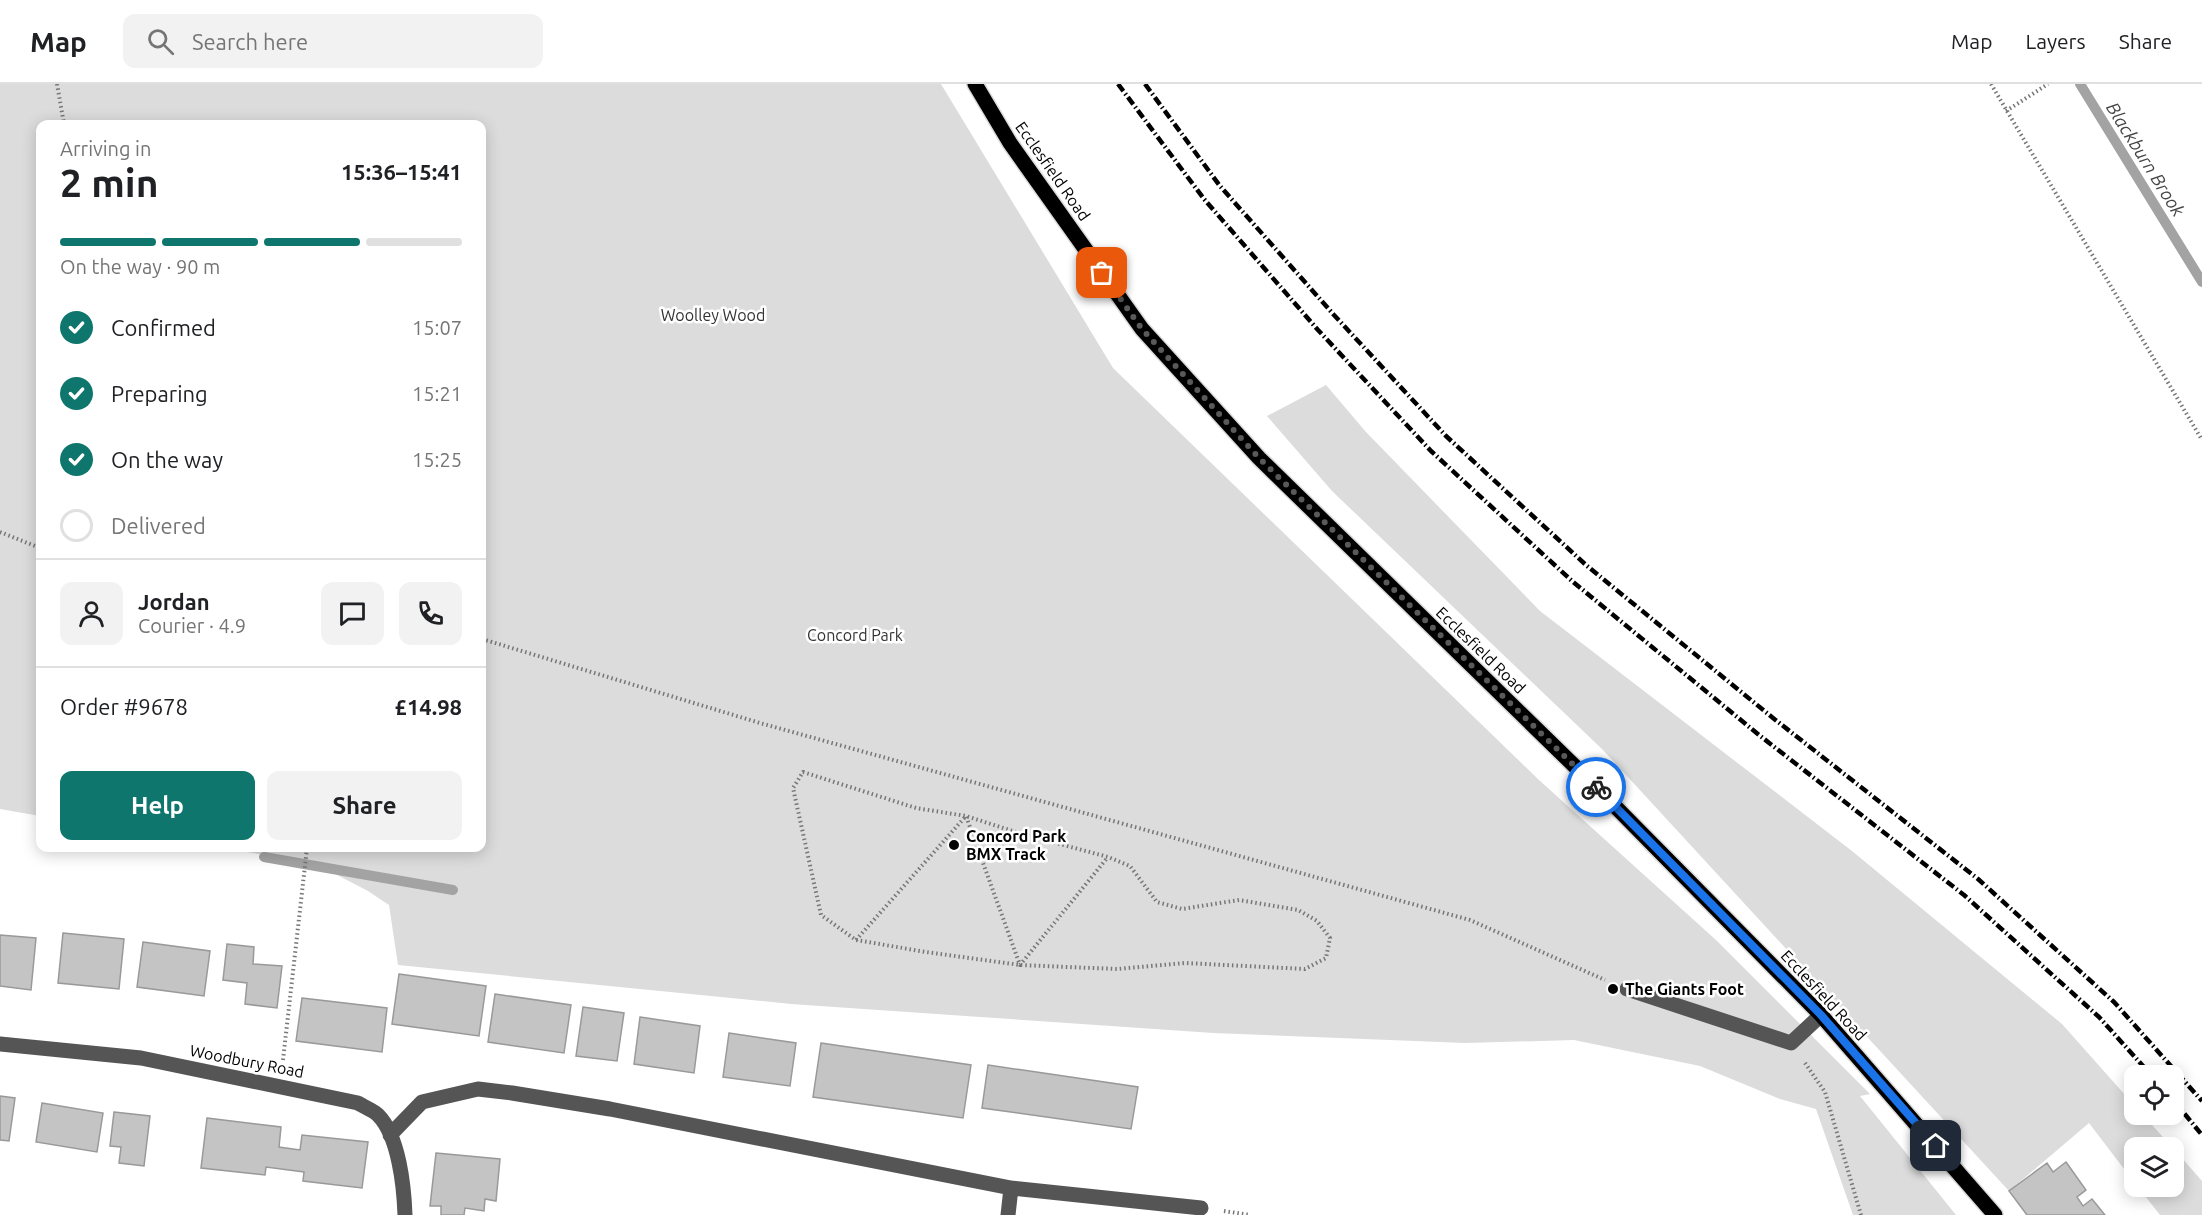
<!DOCTYPE html>
<meta charset="utf-8">
<style>
:root{--surface:#fff;--page:#f2f2f2;--text:#202124;--muted:#757577;--line:#e0e0e0;--accent:#0f766e}
body{margin:0;font-family:Ubuntu,sans-serif;background:var(--page);color:var(--text);height:100vh;display:flex;flex-direction:column;font-size:22px;white-space:nowrap}
*{box-sizing:border-box;margin:0}
p{font-size:20px;color:var(--muted)}
.icon{flex:none;width:33px;height:33px;fill:none;stroke:currentColor;stroke-width:2;stroke-linecap:round;stroke-linejoin:round}
.map{position:relative;flex:1;overflow:hidden}
.panel{position:absolute;left:36px;top:36px;width:450px;height:732px;display:flex;flex-direction:column;background:var(--surface);border-radius:12px;box-shadow:0 3px 15px #0003}
.panel>*{flex:none}
.buttons{position:absolute;left:2124px;top:981px;display:grid;gap:12px}
.buttons a{display:grid;place-items:center;width:60px;height:60px;border-radius:12px;background:var(--surface);box-shadow:0 3px 15px #0003;font-size:30px}
.pin{position:absolute;display:grid;place-items:center;width:51px;height:51px;color:#fff;margin:-26px;border-radius:12px;box-shadow:0 3px 9px #0006}
.courier{position:absolute;display:grid;place-items:center;width:60px;height:60px;margin:-30px;border:4px solid #1a73e8;border-radius:50%;background:#fff;color:#222;box-shadow:0 2px 8px #0007}
.headline em{font-style:normal;font-weight:700}
.headline div{display:flex;flex-direction:column-reverse}
.headline{display:flex;align-items:center;justify-content:space-between;height:102px;padding:0 24px}
h1{font-size:39px;font-weight:700;line-height:45px}
.bar{display:grid;grid-template-columns:repeat(4,1fr);gap:9px 6px;align-content:center;height:72px;padding:0 24px}
.bar i{height:8px;border-radius:4px;background:var(--line)}
.bar .current{background:var(--accent)}
.bar p{grid-column:span 4}
.line{display:flex;align-items:center;gap:15px;padding:0 24px;border-top:2px solid var(--line)}
.line div{flex:1}
.round{display:grid;place-items:center;flex:none;width:63px;height:63px;border-radius:12px;background:var(--page)}
ol{padding:0 24px;list-style:none}
li{display:flex;align-items:center;gap:18px;height:66px}
li p{margin-inline-start:auto}
li .icon{padding:6px;border-radius:50%;background:var(--accent);color:#fff;stroke-width:4}
li:last-child{color:var(--muted)}
li i{width:33px;height:33px;border:3px solid var(--line);border-radius:50%}
.action{display:flex;gap:12px;margin-top:auto;padding:12px 24px}
.action a{flex:1;height:69px;border-radius:12px;background:var(--accent);color:#fff;font-size:24px;font-weight:700;line-height:69px;text-align:center}
.action a+a{background:var(--page);color:var(--text)}
header{display:flex;align-items:center;gap:36px;box-sizing:border-box;height:84px;padding:0 30px;background:var(--surface);border-bottom:2px solid var(--line)}
header strong{font-size:28px}
nav{display:flex;gap:33px;margin-inline-start:auto;font-size:21px}
.search{width:420px;height:54px;background:var(--page);display:flex;align-items:center;gap:15px;box-sizing:border-box;padding:0 21px;border-radius:12px;color:var(--muted);font-size:22px}
.map>svg:first-child{display:block}
.green{fill:#dcdcdc}
.lines{fill:none;stroke-linecap:round;stroke-linejoin:round}
.stream{stroke:#a3a3a3;stroke-width:10}
.building{fill:#c4c4c4;stroke:#999;stroke-width:1.5}
.major-casing{stroke:#dbdbdb;stroke-width:18}
.path{stroke:#777;stroke-width:4;stroke-dasharray:1.5 3;stroke-linecap:butt}
.minor{stroke:#555;stroke-width:15}
.major{stroke:#000;stroke-width:15}
.rail{stroke:#000;stroke-width:4.5;stroke-dasharray:9 3 1.5 3;stroke-linecap:butt}
.done{stroke:#595959;stroke-width:6;stroke-dasharray:0 10.8}
.route{stroke:#1a73e8;stroke-width:8}
.poi-dot{fill:#000;stroke:#fff;stroke-width:2}
.labels{text-anchor:middle;dominant-baseline:central;stroke-width:5;stroke-linejoin:round;paint-order:stroke}
.street-label{font-size:16px;fill:#000;stroke:#fff}
.park-label{font-size:16px;fill:#333;stroke:#fff}
.poi-label{font-size:16px;font-weight:bold;fill:#000;stroke:#fff;text-anchor:start}
.water-label{font-size:18px;font-style:italic;fill:#444;stroke:#fff}
</style>
<header>
<strong>Map</strong>
<div class="search"><svg class="icon" aria-label="search" viewBox="0 0 24 24"><circle cx="10" cy="10" r="6"/><path d="M15 15l6 6"/></svg>Search here</div>
<nav><a>Map</a><a>Layers</a><a>Share</a></nav>
</header>
<div class="map">
<svg width="2202" height="1131" viewBox="0 0 2202 1131">
<rect width="100%" height="100%" fill="#fff"/>
<path class="green" d="M0,0h941l172,284 426,412 177,160 154,154 -10,2 96,119h-103l-37,-106 -36,-10 -80,-33 -126,-26 -109,3 -252,-10 -422,-29 -393,-39 -9,-60 -21,-14 -52,-27 -92,-16h258v-724h-442v692l-40,-7z
M1326,301l40,47 174,179 312,240 210,173 72,81v9l9,1 29,32 -38,1v34l-45,-59 -80,68 -406,-441 -271,-259 -65,-75z
M2174,1065l28,32v34h-42l-22,-28 36,-1z"/>
<g class="lines">
<path class="stream" d="M2080,0l122,198
M264,773l189,33"/>
</g>
<path class="building" d="M63,849l61,6 -5,50 -61,-6z
M0,851l36,3 -5,52 -31,-4z
M143,858l67,9 -6,45 -67,-9z
M227,860l27,3 -1,17 29,2 -5,42 -32,-4 2,-21 -24,-3z
M399,890l87,12 -7,50 -87,-12z
M495,910l76,11 -7,48 -76,-11z
M302,914l85,10 -5,44 -86,-11z
M583,923l41,6 -7,48 -41,-5z
M640,933l60,9 -6,47 -60,-9z
M729,949l67,10 -6,43 -67,-9z
M821,959l150,22 -8,53 -150,-21z
M988,981l150,22 -7,42 -149,-21z
M0,1012l15,2 -6,43 -9,-1z
M42,1019l61,10 -6,39 -61,-10z
M114,1028l36,4 -6,50 -25,-3 2,-16 -11,-1z
M207,1034l74,9 -2,20 21,3 2,-15 66,7 -6,46 -59,-7 1,-9 -38,-5 -1,8 -64,-7z
M436,1069l64,6 -4,42 -11,-2 -1,12 -19,-3 -1,7h-23v-9h-11z
M2066,1078l20,28 -9,7 6,9 9,-7 13,16h-78l-18,-24 38,-28 6,9z"/>
<g class="lines">
<defs>
<path id="major" d="M975,0l35,59 132,186 117,129 335,327 227,230 174,200"/>
</defs>
<use href="#major" class="major-casing"/>
<path class="path" d="M57,0l7,40
M1991,0l211,356
M2006,27l42,-27
M0,448l40,16
M482,555l278,84 710,197 135,60
M803,688l113,36 50,8 53,17 89,24 22,9 27,36 25,7 57,-9 59,10 19,11 13,17 -4,20 -21,11 -120,-6 -68,6 -97,-4 -94,-13 -70,-12 -35,-25 -28,-127z
M856,856l110,-124 54,149 88,-108
M283,976l24,-212
M1805,979l20,29 36,123
M1224,1127l26,4"/>
<path class="minor" d="M1627,905l164,54 30,-28
M0,960l141,14 217,45c6,4 15,7 20,12 21,21 26,72 27,100
M390,1051l32,-33 56,-13 34,4 98,16 401,79 190,20
M1008,1131l3,-27"/>
<use href="#major" class="major"/>
<path class="rail" d="M1118,0l86,115 114,131 113,121 141,130 187,154 205,160 135,122 53,59
M1145,0l75,102 114,129 112,121 140,129 187,153 205,161 136,123 88,99
M2174,1017l28,34"/>
</g>
<g class="lines">
<path class="done" d="M1102,189l40,56 117,129 337,329"/>
<path class="route" d="M1596,703l225,228 115,131"/>
</g>
<g class="poi-dot">
<circle cx="954" cy="761" r="6"/>
<circle cx="1613" cy="905" r="6"/>
</g>
<g class="labels">
<g class="street-label">
<text transform="translate(1053 87) rotate(55)">Ecclesfield Road</text>
<text transform="translate(1481 566) rotate(44)">Ecclesfield Road</text>
<text transform="translate(1824 911) rotate(47)">Ecclesfield Road</text>
<text transform="translate(247 977) rotate(11)">Woodbury Road</text>
</g>
<g class="park-label">
<text x="713" y="231">Woolley Wood</text>
<text x="855" y="551">Concord Park</text>
</g>
<g class="poi-label">
<text x="966" y="752">Concord Park<tspan x="966" dy="18">BMX Track</tspan></text>
<text x="1625" y="905">The Giants Foot</text>
</g>
<g class="water-label">
<text transform="translate(2146 75) rotate(58)">Blackburn Brook</text>
</g>
</g>
</svg>
<div class="buttons">
<a><svg class="icon" aria-label="locate" viewBox="0 0 24 24"><circle cx="12" cy="12" r="6"/><path d="M12 2v4M12 18v4M2 12h4M18 12h4"/></svg></a>
<a><svg class="icon" aria-label="layers" viewBox="0 0 24 24"><path d="M12 4l9 5-9 5-9-5zM3 14l9 5 9-5"/></svg></a>
</div>
<div class="pin" style="left:1102px;top:189px;background:#ea580c"><svg class="icon" aria-label="bag" viewBox="0 0 24 24"><path d="M5 8h14l-1 12H6zM9 8a3 3 0 0 1 6 0"/></svg></div>
<div class="pin" style="left:1936px;top:1062px;background:#1f2937"><svg class="icon" aria-label="home" viewBox="0 0 24 24"><path d="M3 11l9-7 9 7M6 9v11h12V9"/></svg></div>
<div class="courier" style="left:1596px;top:703px"><svg class="icon" aria-label="bike" viewBox="0 0 24 24"><circle cx="6" cy="16" r="4"/><circle cx="18" cy="16" r="4"/><path d="M6 16l4-8h5l3 8M10 8l3 8H6M13 5h3"/></svg></div>
<section class="panel">
<div class="headline"><div><h1>2 min</h1><p>Arriving in</p></div><em>15:36–15:41</em></div>
<div class="bar"><i class="current"></i><i class="current"></i><i class="current"></i><i></i><p>On the way · 90 m</p></div>
<ol>
<li><svg class="icon" aria-label="check" viewBox="0 0 24 24"><path d="M5 12l5 5 9-10"/></svg>Confirmed<p>15:07</p></li>
<li><svg class="icon" aria-label="check" viewBox="0 0 24 24"><path d="M5 12l5 5 9-10"/></svg>Preparing<p>15:21</p></li>
<li><svg class="icon" aria-label="check" viewBox="0 0 24 24"><path d="M5 12l5 5 9-10"/></svg>On the way<p>15:25</p></li>
<li><i></i>Delivered</li>
</ol>
<div class="line" style="height:108px"><a class="round"><svg class="icon" aria-label="person" viewBox="0 0 24 24"><circle cx="12" cy="8" r="4"/><path d="M4 21q1-7 8-7t8 7"/></svg></a><div><b>Jordan</b><p>Courier · 4.9</p></div><a class="round"><svg class="icon" aria-label="chat" viewBox="0 0 24 24"><path d="M4 5h16v11H9l-5 4z"/></svg></a><a class="round"><svg class="icon" aria-label="phone" viewBox="0 0 24 24"><path d="M5 4h4l2 5-3 2q2 4 5 5l2-3 5 2v4C11 20 4 13 5 4z"/></svg></a></div>
<div class="line" style="height:78px"><div>Order #9678</div><b>£14.98</b></div>
<div class="action"><a>Help</a><a>Share</a></div>
</section>
</div>
